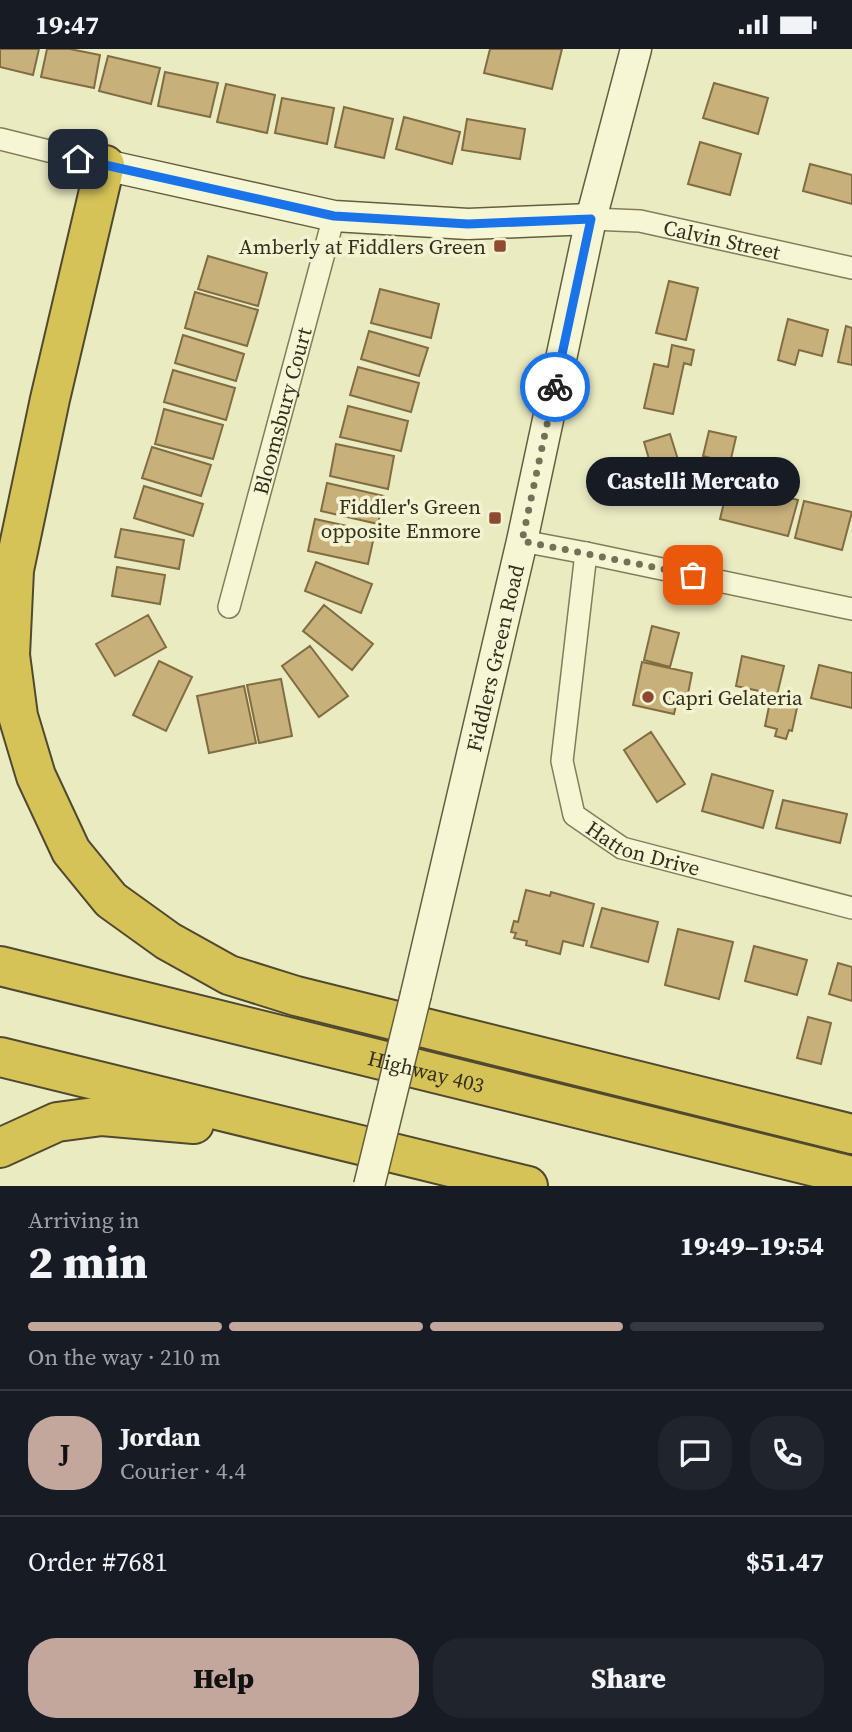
<!DOCTYPE html>
<meta charset="utf-8">
<style>
:root{--surface:#171b24;--page:#20242c;--text:#f1f3f6;--muted:#9ea1a6;--line:#363941;--accent:#c4a79c}
body{margin:0;font-family:"Source Serif 4",serif;background:var(--page);color:var(--text);height:100vh;display:flex;flex-direction:column;font-size:26px;white-space:nowrap}
*{box-sizing:border-box;margin:0}
p{font-size:23px;color:var(--muted)}
.icon{flex:none;width:38px;height:38px;fill:none;stroke:currentColor;stroke-width:2;stroke-linecap:round;stroke-linejoin:round}
.map{position:relative;height:1137px;overflow:hidden}
.side{display:flex;flex-direction:column;background:var(--surface);flex:1}
.side>*{flex:none}
.pin{position:absolute;display:grid;place-items:center;width:60px;height:60px;color:#fff;margin:-30px;border-radius:14px;box-shadow:0 4px 10px #0006}
.courier{position:absolute;display:grid;place-items:center;width:70px;height:70px;margin:-35px;border:5px solid #1a73e8;border-radius:50%;background:#fff;color:#222;box-shadow:0 2px 9px #0007}
.bubble{position:absolute;height:49px;border-radius:24px;background:var(--surface);box-shadow:0 4px 10px #0003;font-size:23px;font-weight:800;line-height:49px;text-align:center}
.head em{font-style:normal;font-weight:800}
.head div{display:flex;flex-direction:column-reverse}
.head{display:flex;align-items:center;justify-content:space-between;height:119px;padding:0 28px}
h1{font-size:46px;font-weight:800;line-height:52px}
.bar{display:grid;grid-template-columns:repeat(4,1fr);gap:10px 7px;align-content:center;height:84px;padding:0 28px}
.bar i{height:9px;border-radius:5px;background:var(--line)}
.bar .on{background:var(--accent)}
.bar p{grid-column:span 4}
.line{display:flex;align-items:center;gap:18px;padding:0 28px;border-top:2px solid var(--line)}
.line div{flex:1}
.round{display:grid;place-items:center;flex:none;width:74px;height:74px;border-radius:28px;background:var(--page)}
.primary-button{display:flex;gap:14px;margin-top:auto;padding:14px 28px}
.primary-button a{flex:1;height:80px;border-radius:28px;background:var(--accent);color:#111;font-size:28px;font-weight:800;line-height:80px;text-align:center}
.primary-button a+a{background:var(--page);color:var(--text)}
.status{display:flex;justify-content:space-between;align-items:center;height:49px;padding:0 35px;background:var(--surface);direction:ltr}
.status svg{height:19px;fill:currentColor}
.map>svg:first-child{display:block}
.building{fill:#c7b07a;stroke:#816d42;stroke-width:2}
.lines{fill:none;stroke-linecap:round;stroke-linejoin:round}
.street-casing{stroke:#837c5b;stroke-width:24}
.secondary-casing{stroke:#655d3e;stroke-width:33}
.highway-casing{stroke:#51492f;stroke-width:42}
.street{stroke:#f6f6d5;stroke-width:21}
.secondary{stroke:#f6f6d5;stroke-width:30}
.highway{stroke:#d5c358;stroke-width:38}
.secondary-bridge-casing{stroke:#655d3e;stroke-width:33;stroke-linecap:butt}
.secondary-bridge{stroke:#f6f6d5;stroke-width:30}
.done{stroke:#747157;stroke-width:7;stroke-dasharray:0 12.6}
.route{stroke:#1a73e8;stroke-width:9}
.poi-dot{fill:#8e4a2f;stroke:#f3f3d1;stroke-width:2.5}
.labels{text-anchor:middle;dominant-baseline:central;stroke-width:7;stroke-linejoin:round;paint-order:stroke}
.street-label{font-size:21px;fill:#342f1e;stroke:#f3f3d1}
.poi-label{font-size:21px;fill:#342f1e;stroke:#f3f3d1;text-anchor:end}
</style>
<div class="status"><b>19:47</b><svg viewBox="0 0 49 12"><path d="M0 12V9h3v3zM5 12V6h3v6zM10 12V3h3v9zM15 12V0h3v12zM26 1h20v11H26zM47 4h2v5h-2z"/></svg></div>
<div class="map">
<svg width="852" height="1137" viewBox="0 0 852 1137">
<rect width="100%" height="100%" fill="#ebebc2"/>
<path class="building" d="M0,0h39l-6,26 -33,-8z
M47,0h23l30,6 -6,33 -53,-11z
M490,0h72l-10,40 -68,-16z
M108,7l52,12 -9,36 -52,-13z
M165,23l53,11 -8,34 -52,-11z
M714,34l54,15 -10,36 -55,-16z
M226,35l49,11 -8,38 -50,-11z
M282,49l52,10 -7,36 -52,-11z
M344,58l49,12 -9,39 -49,-11z
M404,68l56,15 -8,32 -56,-15z
M467,70l58,10 -5,30 -58,-9z
M700,93l41,12 -11,41 -42,-11z
M810,115l42,11v29l-49,-13z
M208,207l59,17 -9,33 -60,-17z
M669,232l29,7 -12,52 -30,-7z
M380,240l59,15 -8,34 -60,-15z
M195,243l63,18 -11,36 -62,-18z
M788,270l40,11 -6,26 -23,-6 -4,15 -17,-5z
M846,277l6,2v37l-14,-3z
M369,282l59,17 -9,28 -58,-17z
M183,286l61,19 -8,27 -61,-18z
M672,296l22,5 -3,15 -7,-2 -11,51 -29,-6 10,-44 14,3z
M358,318l61,16 -8,29 -61,-17z
M173,321l62,18 -9,32 -62,-18z
M348,357l60,15 -7,30 -61,-14z
M164,360l59,16 -10,34 -58,-15z
M709,382l27,6 -6,26 -27,-7z
M670,385l15,48 -27,8 -14,-48z
M336,395l58,12 -6,33 -58,-13z
M152,398l59,18 -10,31 -59,-18z
M729,433l69,18 -10,36 -68,-17z
M327,434l57,13 -6,28 -57,-13z
M144,437l59,18 -10,32 -59,-18z
M804,452l48,11 -10,38 -47,-12z
M315,470l60,13 -7,32 -60,-13z
M121,480l63,11 -5,29 -64,-12z
M316,513l56,22 -11,29 -56,-22z
M117,518l48,8 -5,29 -48,-8z
M324,556l49,39 -21,26 -49,-39z
M148,566l18,32 -51,29 -19,-32z
M652,577l27,7 -9,34 -26,-7z
M310,597l38,50 -29,21 -37,-51z
M742,607l42,10 -7,29 -41,-9z
M159,612l33,16 -26,54 -33,-16z
M642,613l50,11 -5,26 -9,-2 -4,17 -41,-9z
M819,616l33,8v35l-41,-10z
M281,630l11,57 -33,7 -12,-58z
M244,637l12,57 -47,10 -12,-57z
M771,648l27,6 -6,28 -3,-1 -3,9 -11,-3 2,-7 -12,-3z
M651,683l34,52 -28,18 -33,-52z
M712,725l61,17 -10,37 -61,-17z
M783,751l64,14 -7,29 -64,-15z
M526,841l24,6 1,-4 43,12 -11,42 -20,-5 -3,13 -34,-9 1,-4 -13,-3 2,-5 -5,-1 3,-11 4,1z
M602,859l56,14 -10,40 -57,-15z
M678,880l55,13 -14,57 -54,-14z
M754,897l53,14 -10,35 -52,-14z
M838,914l14,4v34l-23,-7z
M808,968l23,6 -10,41 -24,-6z"/>
<g class="lines">
<defs>
<g id="street">
<path d="M0,90l105,26"/>
<path id="s1" d="M591,170l49,2 212,47"/>
<path d="M522,492l64,12 266,56"/>
<path id="s2" d="M586,504l-24,208 12,54 48,33 230,60"/>
<path id="s3" d="M229,558l105,-391"/>
</g>
<g id="secondary">
<path d="M105,116l229,51 134,8 123,-5"/>
<path id="s4" d="M416,945l106,-453 69,-322 45,-170"/>
</g>
<g id="highway">
<path d="M105,116l-55,234 -36,171 -4,85 8,61 18,60 35,75 40,49 57,41 61,34 67,21 556,138"/>
<path id="s5" d="M0,917l852,210"/>
<path d="M0,1008l528,129"/>
<path d="M0,1099l57,-26 45,-6 92,8"/>
</g>
</defs>
<use href="#street" class="street-casing"/>
<use href="#secondary" class="secondary-casing"/>
<use href="#highway" class="highway-casing"/>
<use href="#street" class="street"/>
<use href="#secondary" class="secondary"/>
<use href="#highway" class="highway"/>
<defs>
<path id="secondary-bridge" d="M369,1137l47,-192"/>
</defs>
<use href="#secondary-bridge" class="secondary-bridge-casing"/>
<use href="#secondary-bridge" class="secondary-bridge"/>
</g>
<g class="lines">
<path class="done" d="M555,338l-33,154 171,34"/>
<path class="route" d="M78,110l256,57 134,8 123,-5 -36,168"/>
</g>
<g class="poi-dot">
<rect x="493" y="190" width="14" height="14" rx="3.5"/>
<rect x="488" y="462" width="14" height="14" rx="3.5"/>
<circle cx="648" cy="648" r="7"/>
</g>
<g class="labels">
<g class="street-label">
<text stroke="none"><textPath href="#s1" startOffset="133">Calvin Street</textPath></text>
<text stroke="none"><textPath href="#s3" startOffset="203">Bloomsbury Court</textPath></text>
<text stroke="none"><textPath href="#s4" startOffset="345">Fiddlers Green Road</textPath></text>
<text stroke="none"><textPath href="#s2" startOffset="343">Hatton Drive</textPath></text>
<text stroke="none"><textPath href="#s5" startOffset="439">Highway 403</textPath></text>
</g>
<g class="poi-label">
<text x="486" y="197">Amberly at Fiddlers Green</text>
<text x="481" y="457">Fiddler's Green<tspan x="481" dy="24">opposite Enmore</tspan></text>
<text x="662" y="648" text-anchor="start">Capri Gelateria</text>
</g>
</g>
</svg>
<div class="pin" style="left:693px;top:526px;background:#ea580c"><svg class="icon" aria-label="bag" viewBox="0 0 24 24"><path d="M5 8h14l-1 12H6zM9 8a3 3 0 0 1 6 0"/></svg></div>
<div class="pin" style="left:78px;top:110px;background:#1f2937"><svg class="icon" aria-label="home" viewBox="0 0 24 24"><path d="M3 11l9-7 9 7M6 9v11h12V9"/></svg></div>
<div class="courier" style="left:555px;top:338px"><svg class="icon" aria-label="bike" viewBox="0 0 24 24"><circle cx="6" cy="16" r="4"/><circle cx="18" cy="16" r="4"/><path d="M6 16l4-8h5l3 8M10 8l3 8H6M13 5h3"/></svg></div>
<div class="bubble" style="left:586px;top:408px;width:214px">Castelli Mercato</div>
</div>
<section class="side">
<div class="head"><div><h1>2 min</h1><p>Arriving in</p></div><em>19:49–19:54</em></div>
<div class="bar"><i class="on"></i><i class="on"></i><i class="on"></i><i></i><p>On the way · 210 m</p></div>
<div class="line" style="height:126px"><b class="round" style="background:var(--accent);color:#111">J</b><div><b>Jordan</b><p>Courier · 4.4</p></div><a class="round"><svg class="icon" aria-label="chat" viewBox="0 0 24 24"><path d="M4 5h16v11H9l-5 4z"/></svg></a><a class="round"><svg class="icon" aria-label="phone" viewBox="0 0 24 24"><path d="M5 4h4l2 5-3 2q2 4 5 5l2-3 5 2v4C11 20 4 13 5 4z"/></svg></a></div>
<div class="line" style="height:91px"><div>Order #7681</div><b>$51.47</b></div>
<div class="primary-button"><a>Help</a><a>Share</a></div>
</section>
